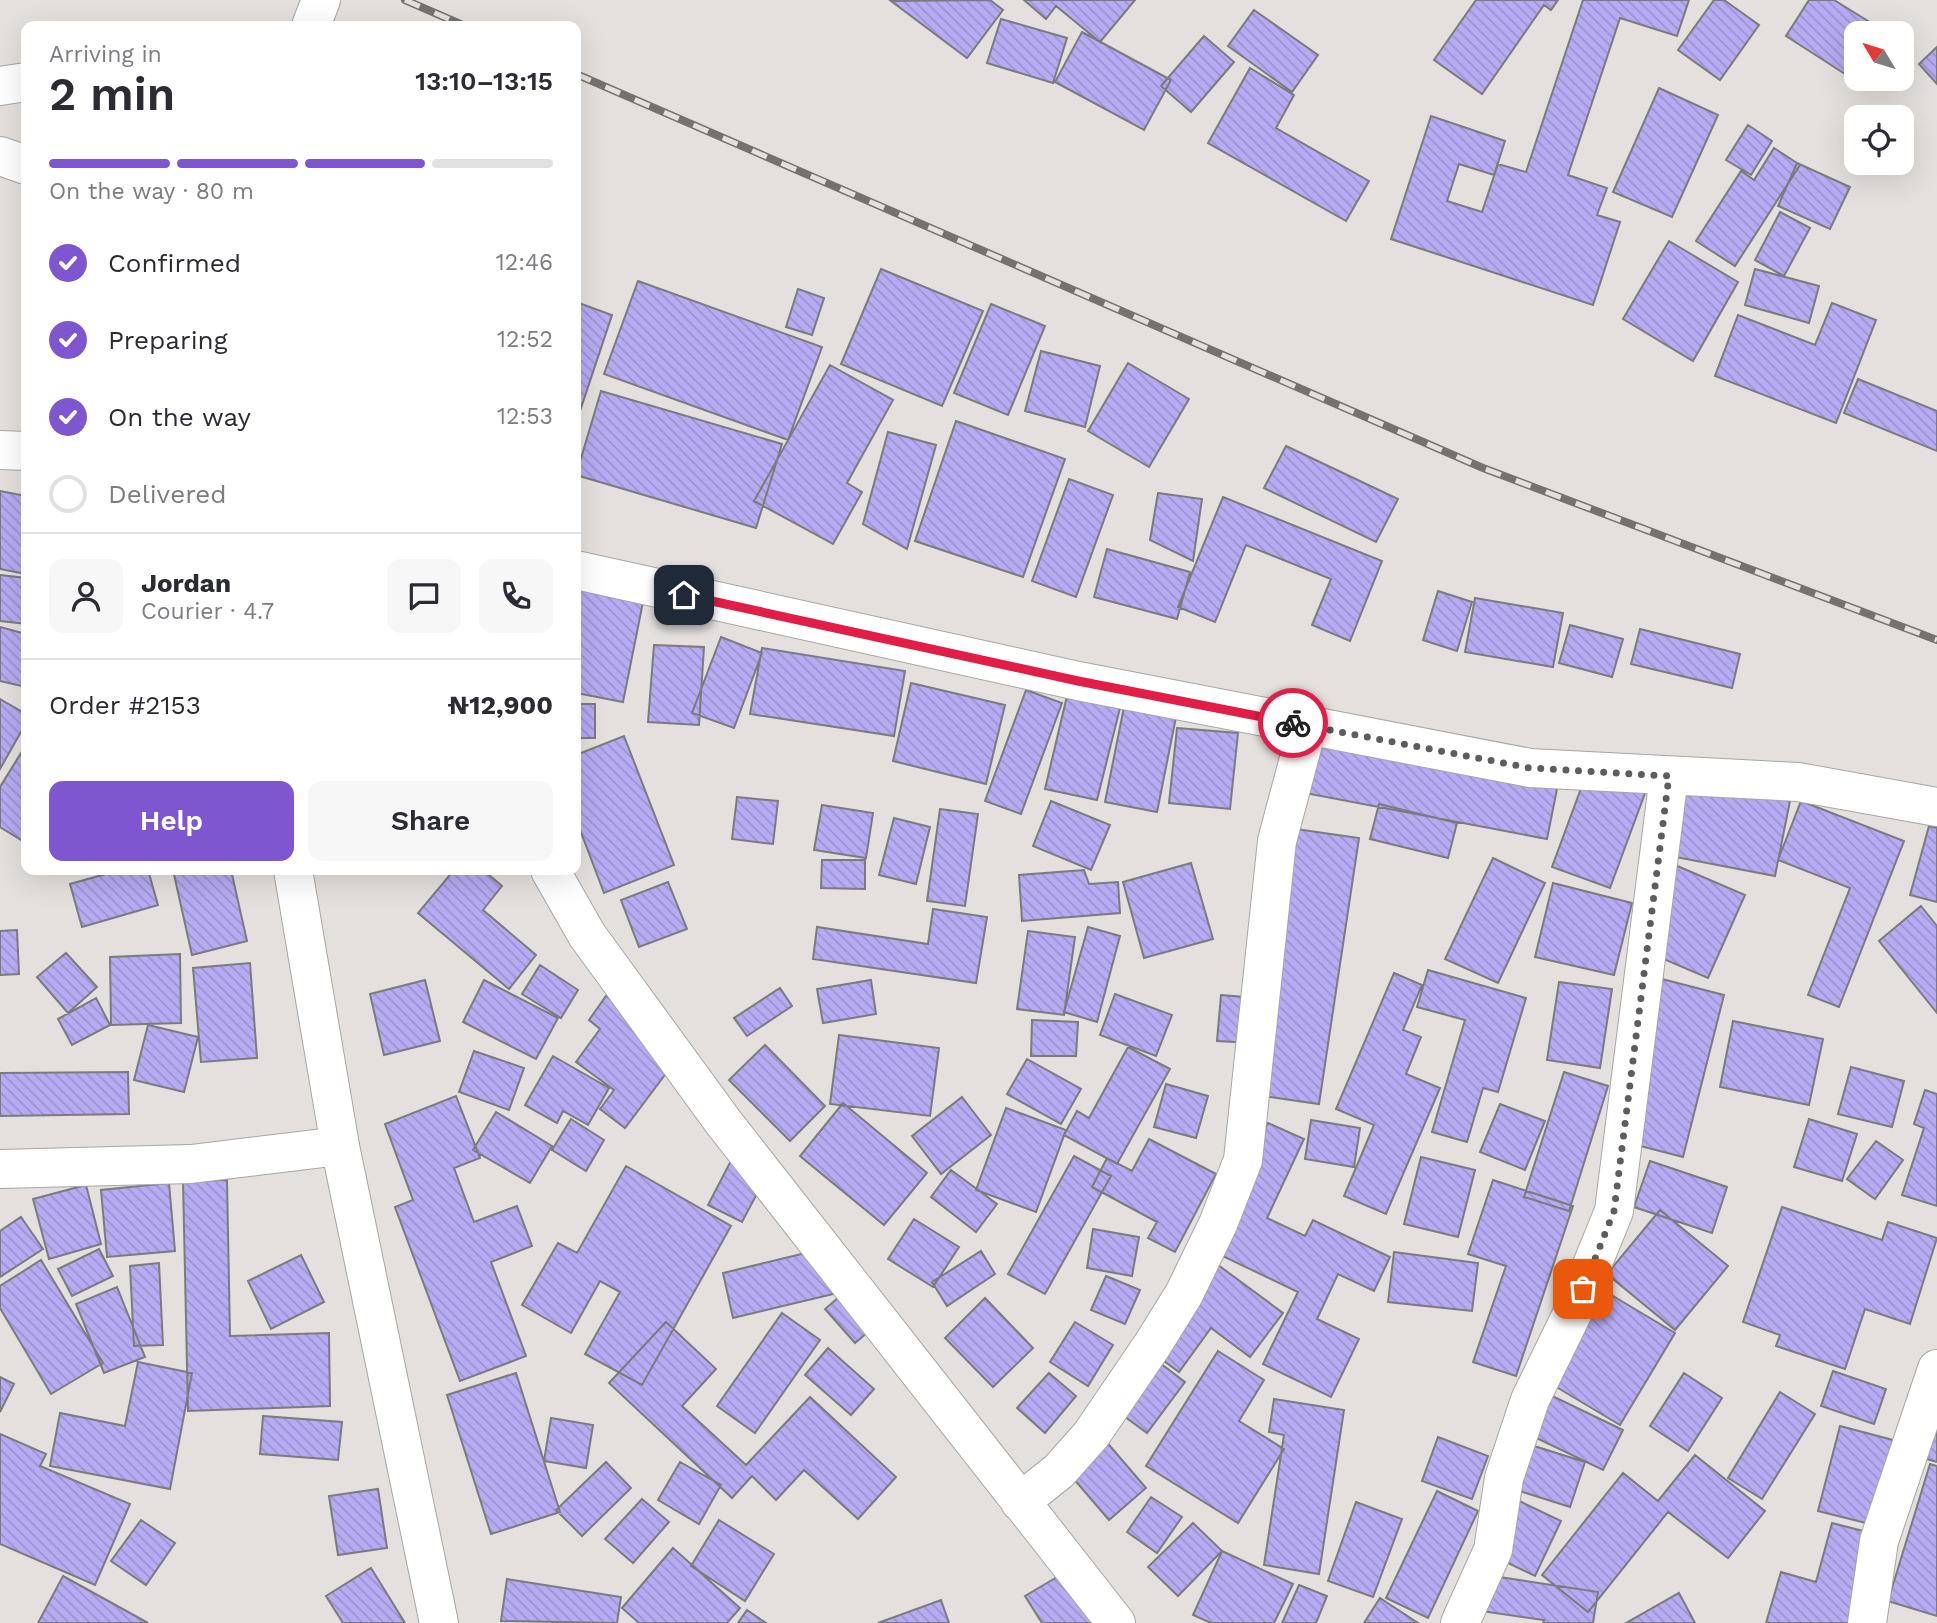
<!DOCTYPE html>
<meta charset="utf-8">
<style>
:root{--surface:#fff;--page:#f7f7f7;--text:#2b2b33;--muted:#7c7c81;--line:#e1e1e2;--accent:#7e57d0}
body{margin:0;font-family:"Work Sans",sans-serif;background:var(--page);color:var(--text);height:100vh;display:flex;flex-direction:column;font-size:26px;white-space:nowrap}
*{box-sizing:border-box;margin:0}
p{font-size:23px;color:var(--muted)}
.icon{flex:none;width:38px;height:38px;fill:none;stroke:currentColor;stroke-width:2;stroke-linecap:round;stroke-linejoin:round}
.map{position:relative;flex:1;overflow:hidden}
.panel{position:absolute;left:21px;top:21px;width:560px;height:854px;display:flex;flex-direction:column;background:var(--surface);border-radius:14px;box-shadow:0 7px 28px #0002}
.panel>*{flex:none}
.needle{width:46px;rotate:308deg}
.buttons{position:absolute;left:1844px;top:21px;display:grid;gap:14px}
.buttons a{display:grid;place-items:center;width:70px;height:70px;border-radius:14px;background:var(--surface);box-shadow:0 7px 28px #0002;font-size:35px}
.pin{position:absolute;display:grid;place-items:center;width:60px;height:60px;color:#fff;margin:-30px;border-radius:14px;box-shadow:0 4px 10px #0006}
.courier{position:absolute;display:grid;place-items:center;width:70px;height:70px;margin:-35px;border:5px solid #e11d48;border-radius:50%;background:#fff;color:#222;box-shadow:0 2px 9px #0007}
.overview em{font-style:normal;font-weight:600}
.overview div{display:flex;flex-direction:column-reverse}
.overview{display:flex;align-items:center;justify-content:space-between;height:119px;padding:0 28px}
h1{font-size:46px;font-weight:600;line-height:52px}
.bar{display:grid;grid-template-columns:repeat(4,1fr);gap:10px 7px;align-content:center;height:84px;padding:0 28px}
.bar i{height:9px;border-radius:5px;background:var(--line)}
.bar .active{background:var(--accent)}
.bar p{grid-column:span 4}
.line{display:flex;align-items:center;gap:18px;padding:0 28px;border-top:2px solid var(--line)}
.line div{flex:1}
.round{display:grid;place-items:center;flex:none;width:74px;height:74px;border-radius:14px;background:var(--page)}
ol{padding:0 28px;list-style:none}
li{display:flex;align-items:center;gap:21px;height:77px}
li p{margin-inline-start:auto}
li .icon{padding:7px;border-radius:50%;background:var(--accent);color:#fff;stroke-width:4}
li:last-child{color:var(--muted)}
li i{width:38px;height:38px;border:4px solid var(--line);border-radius:50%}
.button{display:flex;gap:14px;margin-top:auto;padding:14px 28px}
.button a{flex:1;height:80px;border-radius:14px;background:var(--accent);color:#fff;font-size:28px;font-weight:600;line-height:80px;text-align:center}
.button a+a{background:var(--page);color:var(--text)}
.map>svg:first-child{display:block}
.building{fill:url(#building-back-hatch);stroke:#7b7b7e;stroke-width:2}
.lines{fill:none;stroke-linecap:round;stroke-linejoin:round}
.minor-casing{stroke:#a8a5a3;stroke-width:40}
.secondary-casing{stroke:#a8a5a3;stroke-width:40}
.primary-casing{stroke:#a8a5a3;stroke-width:40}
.minor{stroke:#fff;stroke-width:38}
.secondary{stroke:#fff;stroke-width:38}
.primary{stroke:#fff;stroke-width:38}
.rail-casing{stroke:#747270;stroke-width:8}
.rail{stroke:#e4e0de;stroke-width:5;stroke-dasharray:16;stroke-linecap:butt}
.done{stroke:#5f5d5c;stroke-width:7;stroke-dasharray:0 12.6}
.route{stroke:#e11d48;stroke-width:9}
</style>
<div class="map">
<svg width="1937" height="1623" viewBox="0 0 1937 1623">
<defs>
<pattern id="building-back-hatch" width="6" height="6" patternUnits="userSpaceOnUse" patternTransform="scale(1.75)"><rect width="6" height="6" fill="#b7abf3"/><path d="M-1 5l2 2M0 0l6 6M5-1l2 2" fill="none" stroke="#9d92d0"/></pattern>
</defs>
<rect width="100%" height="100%" fill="#e4e0de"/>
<path class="building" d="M990,0l13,10 -36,48 -76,-57z
M1024,0h111l-35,42 -44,-36 -10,13z
M1476,0h82l-7,10 -7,-5 -62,89 -48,-34z
M1583,0h106l-12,36 -57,-18 -52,157 39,13 -10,27 23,7 -27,83 -202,-66 40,-123 74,25 -11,34 -35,-11 -12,37 35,11 16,-48 28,8z
M1714,0h10l35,25 -39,55 -42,-30z
M1809,0h25l42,26 -5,7h-14v23l-12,18 -59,-38z
M1254,10l64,45 -26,37 -64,-46z
M1001,19l66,19 -14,45 -66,-20z
M1082,32l89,48 -27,50 -89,-48z
M1204,36l30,26 -43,50 -30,-26z
M1937,47v37l-18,-20z
M1250,68l44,27 -18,33 93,53 -23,40 -138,-78z
M1659,88l59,27 -46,102 -59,-25z
M1748,125l24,16 -21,34 -25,-15z
M1774,148l26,17 -65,101 -39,-25 45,-70 13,9z
M1797,163l53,24 -20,42 -52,-23z
M1780,212l30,16 -26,48 -29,-16z
M1669,241l69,41 -45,79 -70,-42z
M881,269l102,42 -41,95 -101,-42z
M1755,269l64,17 -10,37 -64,-18z
M638,281l184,66 -34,93 -184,-66z
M798,289l26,9 -12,37 -26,-8z
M576,302l36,13 -36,108z
M1832,303l44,17 -40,103 -121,-47 23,-61 77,30z
M991,304l54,22 -37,89 -54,-22z
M1041,351l59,15 -15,61 -60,-16z
M1128,363l61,36 -40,68 -61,-36z
M830,365l63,35 -46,83 15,9 -29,52 -79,-43z
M1858,379l79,32v40l-93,-38z
M601,391l181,53 -26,84 -180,-53z
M956,421l109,38 -42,118 -108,-36z
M888,432l48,13 -29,104 -44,-25z
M1286,446l112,53 -22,43 -112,-54z
M1069,479l44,16 -37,102 -44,-16z
M0,491l26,5v78l-26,-5z
M1158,493l44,6 -9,62 -43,-21z
M1223,497l159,64 -32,80 -38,-16 19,-46 -85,-34 -31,77 -37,-15z
M1107,549l83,23 -13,47 -83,-22z
M0,575l26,3v46l-26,-3z
M576,589l67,13 -20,100 -47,-9z
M1438,591l34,11 -15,49 -34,-11z
M1475,598l88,15 -10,54 -88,-15z
M1570,625l53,14 -11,38 -53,-14z
M0,627l26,7v53l-26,-6z
M1640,629l100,25 -8,34 -101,-24z
M721,637l41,16 -28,75 -42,-15z
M654,645l50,2 -5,78 -51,-3z
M762,648l143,23 -11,65 -144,-22z
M911,683l94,22 -19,79 -93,-23z
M1026,690l36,13 -41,111 -36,-13z
M1067,696l53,12 -23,92 -52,-11z
M0,699l26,15v9l-26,46z
M576,704h19v34h-19z
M1124,707l52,10 -19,95 -52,-10z
M1297,724l263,50 -13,65 -263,-50z
M1177,728l61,5 -8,76 -61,-6z
M624,736l50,129 -70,28 -28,-74v-64z
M26,745v98l-26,-16v-40z
M1590,764l58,21 -38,103 -58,-21z
M1674,780l116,21 -15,75 -115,-22z
M737,797l41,4 -5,43 -41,-5z
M1051,801l59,24 -19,45 -58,-24z
M1801,801l103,40 -65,166 -31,-12 42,-107 -72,-28z
M1379,804l78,19 -9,35 -78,-19z
M822,805l51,8 -7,45 -52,-8z
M940,809l38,5 -13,92 -38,-5z
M894,818l36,9 -14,57 -37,-9z
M1929,826l8,2v74l-27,-7z
M1296,829l63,9 -40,266 -62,-9z
M1493,858l52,25 -47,100 -53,-24z
M822,860h43v29l-44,-1z
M1191,863l22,76 -69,19 -21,-76z
M1675,865l70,30 -37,83 -70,-30z
M120,870h28l10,35 -76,22 -12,-43z
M173,870h58l16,71 -55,14z
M454,870h29l19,16 -19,24 53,45 -27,34 -91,-76z
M1084,870l5,14 29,-2 2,31 -98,8 -3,-46z
M668,882l19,47 -48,18 -18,-47z
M1553,883l79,20 -18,72 -79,-18z
M1921,906l16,20v87l-58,-72z
M933,909l54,8 -11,66 -163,-24 4,-32 111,17z
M1088,927l32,9 -23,86 -33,-10z
M17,930l2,44 -19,1v-44z
M1028,931l47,6 -11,78 -47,-6z
M66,953l31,34 -29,26 -31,-36z
M180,954l1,69 -70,2 -1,-68z
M250,963l7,95 -56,4 -8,-94z
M540,965l38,25 -17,28 -39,-24z
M1428,970l98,28 -28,94 -15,-4 -16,54 -35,-10 33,-112 -48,-13z
M1394,973l28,12 -19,45 18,7 -15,37 34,14 -54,126 -42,-18 30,-71 -38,-16z
M1662,979l62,16 -41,162 -62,-16z
M425,980l15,61 -56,14 -14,-61z
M484,980l74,38 -22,41 -73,-37z
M871,980l5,34 -53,9 -6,-34z
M1559,982l53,7 -12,79 -53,-8z
M780,988l12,18 -45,30 -13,-18z
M1115,994l57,21 -16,41 -56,-21z
M1221,995l35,3 -4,45 -35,-2z
M606,996l76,56 -57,76 -25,-19 14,-19 -38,-28 24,-33 -11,-9z
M96,998l14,27 -38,20 -14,-26z
M1032,1020l46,2 -2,34h-45z
M1733,1021l90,18 -14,66 -89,-18z
M148,1025l50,12 -14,55 -50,-12z
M839,1035l100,13 -9,68 -100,-12z
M765,1045l60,61 -35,35 -61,-61z
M1128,1047l42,22 -53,95 -53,-29 13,-24 12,7z
M474,1051l50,17 -15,42 -50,-18z
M553,1056l56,32 -21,37 -25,-14 -6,12 -32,-18z
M1027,1059l54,30 -20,35 -54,-30z
M1851,1067l53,14 -12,46 -54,-13z
M128,1072l1,42 -129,2v-43z
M1564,1072l44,14 -39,125 -45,-14z
M1166,1084l42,12 -12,42 -42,-11z
M1925,1090l12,4v112l-35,-11 22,-67 -10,-4z
M456,1096l24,62 -26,10 20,54 43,-16 15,40 -41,16 35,94 -66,25 -65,-174 18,-7 -28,-76z
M962,1097l29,38 -50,39 -29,-38z
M843,1103l84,70 -43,52 -84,-69z
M1500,1104l45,17 -20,49 -45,-18z
M1006,1108l60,22 -30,82 -60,-22z
M496,1112l56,34 -22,37 -57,-33z
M571,1119l33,21 -18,31 -34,-21z
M1809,1119l48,15 -15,47 -48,-14z
M1311,1120l49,8 -6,39 -49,-8z
M1268,1123l36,16 -37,79 38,18 8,-16 77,37 -16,34 -36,-17 -21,45 42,20 -28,58 -68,-33 35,-72 -90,-43z
M1149,1139l67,35 -41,78 -27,-14 9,-16 -65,-35 15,-29 25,13z
M1876,1141l27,19 -28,39 -28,-20z
M736,1151l34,18 -28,53 -34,-17z
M1074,1156l37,20 -66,118 -37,-20z
M1421,1157l54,13 -17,67 -54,-13z
M1650,1161l77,26 -15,46 -78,-26z
M626,1166l105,60 -89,159 -57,-31 35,-62 -20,-11 -29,52 -49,-28 36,-62 19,10z
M951,1170l46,34 -21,28 -45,-35z
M227,1180l3,156 99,-3 1,73 -142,5 -5,-230z
M1493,1180l80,26 -57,170 -43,-14 33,-96 -38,-12z
M169,1183l6,68 -68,6 -6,-67z
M86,1185l15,59 -52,15 -16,-60z
M1782,1207l100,33 6,-18 49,16 -27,86 -45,-15 -20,60 -69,-23 4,-11 -37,-13z
M1660,1210l68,56 -53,64 -68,-56z
M21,1217l22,32 -43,28v-46z
M914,1219l45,28 -26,40 -45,-28z
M1093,1229l46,8 -7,39 -45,-8z
M839,1245l11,45 -117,28 -10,-45z
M99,1249l14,27 -41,20 -14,-27z
M981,1251l14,23 -48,32 -15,-24z
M1394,1252l84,11 -6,48 -84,-9z
M301,1255l23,47 -53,27 -23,-48z
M1210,1259l73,54 -33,44 -39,-29 -32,44 -34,-25z
M41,1260l62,103 -52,31 -51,-86v-22z
M159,1263l4,82 -29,1 -4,-80z
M1106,1276l34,14 -15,34 -34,-14z
M852,1286l30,34 -27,23 -30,-34z
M117,1287l28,70 -41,16 -28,-69z
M1603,1290l72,43 -55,92 -72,-43z
M985,1298l48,50 -40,39 -48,-49z
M782,1313l38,27 -65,93 -38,-27z
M666,1322l50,47 -34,37 64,59 64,-68 86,80 -38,42 -54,-49 -28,30 -24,-24 -20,22 -123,-115z
M1075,1322l38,23 -25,41 -38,-24z
M828,1348l46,41 -23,26 -46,-40z
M1218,1351l46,29 -25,41 45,28 -46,74 -92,-57z
M1148,1354l37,28 -38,51 -38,-28z
M138,1362l54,11 -22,116 -120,-23 10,-53 65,13z
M1833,1371l53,18 -12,35 -53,-18z
M516,1373l44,139 -69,22 -44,-139z
M1049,1373l27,23 -31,37 -28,-25z
M1684,1373l38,25 -34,53 -38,-25z
M0,1377l14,7 -14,28z
M1780,1392l35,22 -53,85 -34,-21z
M1546,1393l77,37 -20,40 -77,-37z
M1937,1398v64l-14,-4z
M1274,1399l70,11 -25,164 -55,-9 20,-130 -15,-3z
M263,1416l79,6 -4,38 -78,-6z
M551,1418l42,7 -7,43 -42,-7z
M1840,1426l53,14 -23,84 -52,-13z
M1098,1432l48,56 -37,32 -48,-56z
M0,1434l46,20 -6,12 90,38 -35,81 -95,-41z
M1438,1437l50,19 -16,43 -50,-18z
M1518,1441l67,21 -15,45 -66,-21z
M1695,1455l70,56 -37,47 -60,-46 -80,100 -46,-37 81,-102 35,28z
M606,1462l25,26 -49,48 -26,-26z
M680,1462l41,23 -22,39 -41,-24z
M1930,1464l7,2v150l-49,-15z
M378,1489l9,59 -49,7 -9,-59z
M1437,1491l41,20 -50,107 -42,-20z
M1151,1497l31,20 -25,36 -30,-21z
M1513,1498l48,23 -26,55 -48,-23z
M642,1499l27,23 -36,41 -28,-24z
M1356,1502l46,17 -29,78 -45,-16z
M141,1520l34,23 -29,42 -35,-24z
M719,1520l55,34 -29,47 -54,-35z
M1193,1523l29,28 -44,45 -30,-29z
M1832,1523l43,11 -25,89h-84l15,-51 35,10z
M673,1548l67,60 -13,15h-88l-17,-15z
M1222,1551l71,33 -19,39h-63l-18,-8z
M1079,1564l37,59h-74l-17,-27z
M371,1568l34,55h-62l-17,-27z
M1473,1573l125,19 -5,31h-50l1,-3 -77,-11z
M63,1576l85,47h-110z
M507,1579l114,18 -4,26 -116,-2z
M1299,1585l28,11 -11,27h-34z
M1679,1593l16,30h-69z
M1380,1598l38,25h-54z
M941,1600l8,23h-71z
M747,1610l19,13h-28z"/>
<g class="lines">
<defs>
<path id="minor" d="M0,450l26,1
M576,570l502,111 452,87 268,14 139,25
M550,870l37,65 137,188 392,500
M0,1169l191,-5 149,-18
M1020,1502l39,-31 32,-36 62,-91 31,-50 34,-70 25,-64 34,-319 31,-116
M1460,1623l33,-73 11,-72 26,-78 42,-86 42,-103 55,-435
M1867,1623l12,-82 58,-172"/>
<path id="secondary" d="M293,870l47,276 99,477"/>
<path id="primary" d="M311,26l10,-26
M0,86l26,-4
M0,156l26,9"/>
</defs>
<use href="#minor" class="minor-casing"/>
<use href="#secondary" class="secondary-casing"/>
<use href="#primary" class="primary-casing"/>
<use href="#minor" class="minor"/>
<use href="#secondary" class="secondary"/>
<use href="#primary" class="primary"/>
<defs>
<path id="rail" d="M405,0l60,26
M576,74l907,394 454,172"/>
</defs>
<use href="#rail" class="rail-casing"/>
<use href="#rail" class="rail"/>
</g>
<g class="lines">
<path class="done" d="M1293,723l237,45 139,8 -55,435 -31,78"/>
<path class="route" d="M684,595l394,86 215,42"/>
</g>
</svg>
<div class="buttons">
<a><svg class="needle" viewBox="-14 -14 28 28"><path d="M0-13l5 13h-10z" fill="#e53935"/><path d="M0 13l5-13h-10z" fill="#7c7c81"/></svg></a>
<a><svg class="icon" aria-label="locate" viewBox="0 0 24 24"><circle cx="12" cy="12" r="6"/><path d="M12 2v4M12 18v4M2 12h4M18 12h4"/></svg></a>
</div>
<div class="pin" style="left:1583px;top:1289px;background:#ea580c"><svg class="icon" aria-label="bag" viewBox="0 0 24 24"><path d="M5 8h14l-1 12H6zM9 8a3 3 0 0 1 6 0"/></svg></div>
<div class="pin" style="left:684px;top:595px;background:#1f2937"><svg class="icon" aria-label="home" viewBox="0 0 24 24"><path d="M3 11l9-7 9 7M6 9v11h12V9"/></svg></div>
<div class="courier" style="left:1293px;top:723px"><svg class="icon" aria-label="bike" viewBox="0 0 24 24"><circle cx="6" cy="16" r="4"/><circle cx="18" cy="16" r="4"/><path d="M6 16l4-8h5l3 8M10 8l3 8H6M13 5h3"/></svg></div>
<section class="panel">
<div class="overview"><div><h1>2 min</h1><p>Arriving in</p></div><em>13:10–13:15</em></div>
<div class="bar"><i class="active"></i><i class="active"></i><i class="active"></i><i></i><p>On the way · 80 m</p></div>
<ol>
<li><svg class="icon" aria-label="check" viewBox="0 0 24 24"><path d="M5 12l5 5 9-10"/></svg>Confirmed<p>12:46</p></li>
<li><svg class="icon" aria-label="check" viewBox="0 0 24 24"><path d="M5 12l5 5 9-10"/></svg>Preparing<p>12:52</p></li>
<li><svg class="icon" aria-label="check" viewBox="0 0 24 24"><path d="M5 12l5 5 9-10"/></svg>On the way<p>12:53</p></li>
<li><i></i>Delivered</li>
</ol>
<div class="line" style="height:126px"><a class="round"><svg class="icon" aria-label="person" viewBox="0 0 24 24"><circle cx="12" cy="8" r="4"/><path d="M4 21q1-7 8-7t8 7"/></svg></a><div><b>Jordan</b><p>Courier · 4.7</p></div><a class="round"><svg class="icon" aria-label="chat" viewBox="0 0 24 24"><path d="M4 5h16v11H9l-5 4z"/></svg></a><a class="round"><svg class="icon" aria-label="phone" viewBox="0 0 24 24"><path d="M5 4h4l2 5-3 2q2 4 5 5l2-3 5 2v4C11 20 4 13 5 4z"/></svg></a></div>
<div class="line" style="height:91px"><div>Order #2153</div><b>₦12,900</b></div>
<div class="button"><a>Help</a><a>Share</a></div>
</section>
</div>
